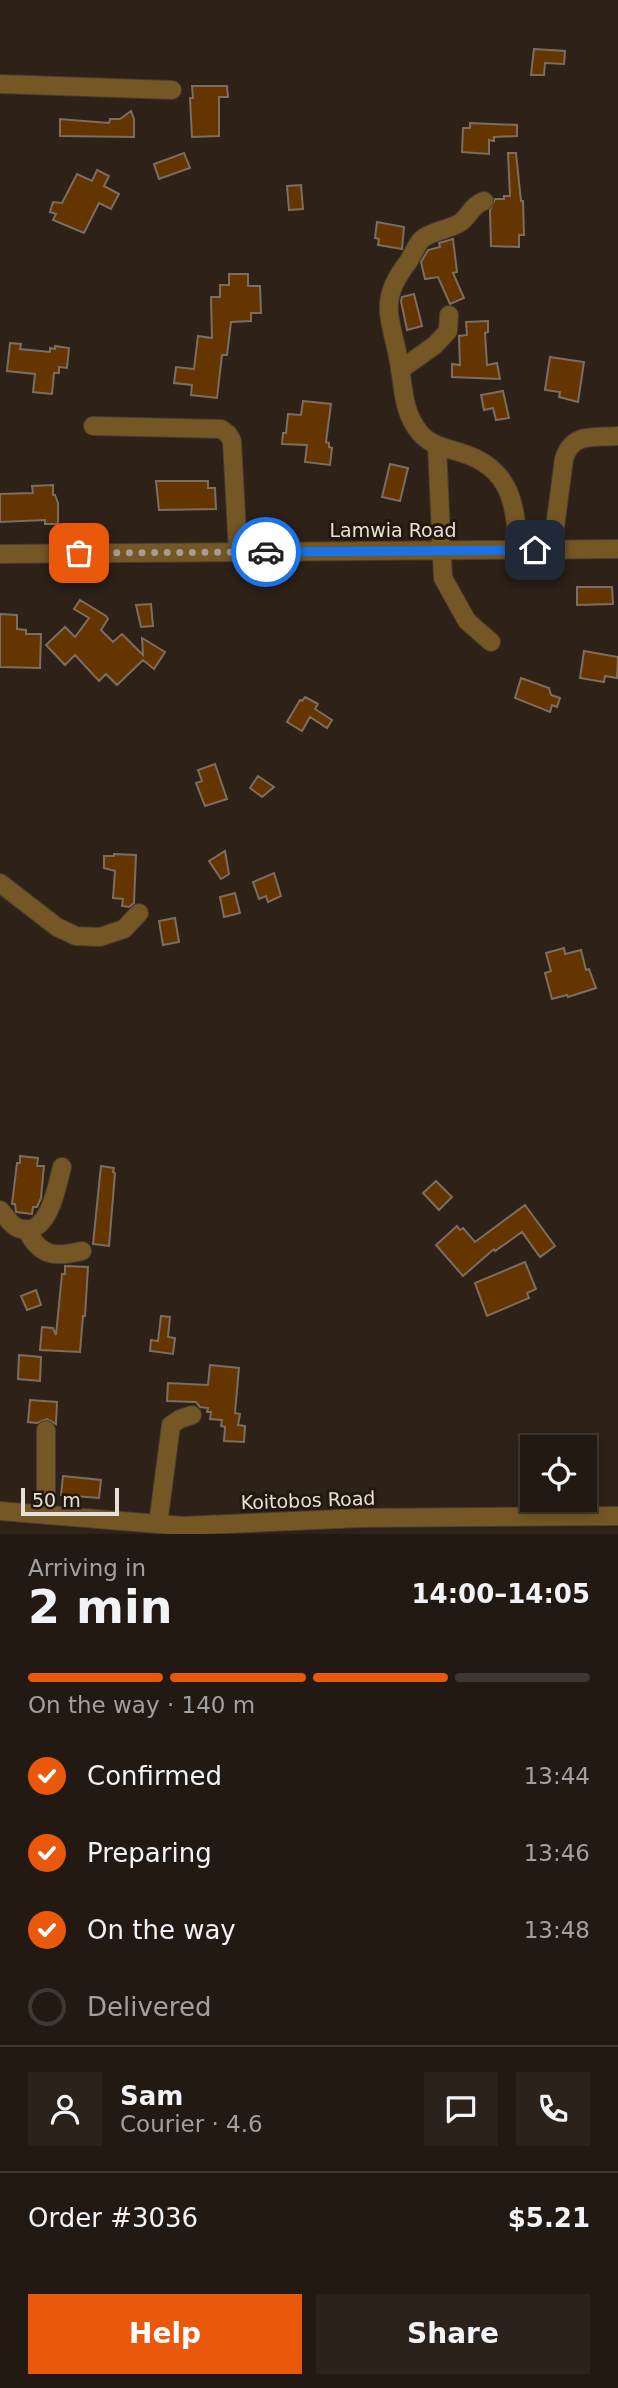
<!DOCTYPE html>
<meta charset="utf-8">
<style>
:root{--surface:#221912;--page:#2a221b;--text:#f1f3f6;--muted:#a2a09f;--line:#3f3832;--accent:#ea580c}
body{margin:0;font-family:"DejaVu Sans",sans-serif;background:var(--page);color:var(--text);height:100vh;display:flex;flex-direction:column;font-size:26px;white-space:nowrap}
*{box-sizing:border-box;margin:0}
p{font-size:23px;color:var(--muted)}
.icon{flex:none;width:38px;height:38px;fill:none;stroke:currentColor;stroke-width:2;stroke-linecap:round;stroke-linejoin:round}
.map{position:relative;height:1534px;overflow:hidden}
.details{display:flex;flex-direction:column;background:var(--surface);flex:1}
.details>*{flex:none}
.controls{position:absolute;left:520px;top:1435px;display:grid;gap:14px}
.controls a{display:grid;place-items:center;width:77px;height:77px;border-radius:0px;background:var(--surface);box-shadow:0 4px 10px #0003,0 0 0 2px var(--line);font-size:35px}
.scale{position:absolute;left:21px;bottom:18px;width:98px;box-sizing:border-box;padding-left:7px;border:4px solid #e7dfd9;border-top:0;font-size:19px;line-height:24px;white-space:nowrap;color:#e7dfd9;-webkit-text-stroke:5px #23180e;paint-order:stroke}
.pin{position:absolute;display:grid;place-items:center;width:60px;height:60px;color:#fff;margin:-30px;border-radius:14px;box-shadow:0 4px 10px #0006}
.courier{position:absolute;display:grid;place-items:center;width:70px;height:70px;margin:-35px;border:5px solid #1a73e8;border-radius:50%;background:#fff;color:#222;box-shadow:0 2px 9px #0007}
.headline em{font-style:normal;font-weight:700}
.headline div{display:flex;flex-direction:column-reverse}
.headline{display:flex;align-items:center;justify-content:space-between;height:119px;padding:0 28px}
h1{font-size:46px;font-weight:700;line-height:52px}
.bar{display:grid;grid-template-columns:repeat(4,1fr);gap:10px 7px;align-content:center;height:84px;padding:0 28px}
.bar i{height:9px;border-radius:5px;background:var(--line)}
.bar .selected{background:var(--accent)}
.bar p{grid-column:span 4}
.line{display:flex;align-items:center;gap:18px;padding:0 28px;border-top:2px solid var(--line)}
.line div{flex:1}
.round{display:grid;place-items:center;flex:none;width:74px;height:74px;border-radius:0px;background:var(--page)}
ol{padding:0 28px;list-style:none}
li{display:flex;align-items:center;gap:21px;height:77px}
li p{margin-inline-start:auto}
li .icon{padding:7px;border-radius:50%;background:var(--accent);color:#fff;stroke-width:4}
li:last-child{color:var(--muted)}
li i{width:38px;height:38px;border:4px solid var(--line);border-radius:50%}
.primary-button{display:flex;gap:14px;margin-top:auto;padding:14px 28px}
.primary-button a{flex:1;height:80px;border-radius:0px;background:var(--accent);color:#fff;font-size:28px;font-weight:700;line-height:80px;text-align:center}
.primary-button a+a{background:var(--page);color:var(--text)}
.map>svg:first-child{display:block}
.building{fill:#653500;stroke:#7c6d62;stroke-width:2}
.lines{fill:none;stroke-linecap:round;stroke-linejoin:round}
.minor-casing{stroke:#473c33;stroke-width:20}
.minor{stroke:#745724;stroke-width:18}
.done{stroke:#a69c95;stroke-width:7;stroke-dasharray:0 12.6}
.route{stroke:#1a73e8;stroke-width:9}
.labels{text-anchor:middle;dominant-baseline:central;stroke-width:6;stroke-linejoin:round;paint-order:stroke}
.street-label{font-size:19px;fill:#e7dfd9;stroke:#23180e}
</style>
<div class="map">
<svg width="618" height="1534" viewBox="0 0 618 1534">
<rect width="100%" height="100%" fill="#2d2118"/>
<path class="building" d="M534,49l31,2 -1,13 -19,-1 -1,12h-13z
M192,86h35l1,11h-9v39l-27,1 -2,-39h3z
M131,111l3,8v18l-74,-1v-17l49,4 1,-4h10z
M470,123l47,2v11l-23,1v4l-5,-1v14l-27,-2 1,-24h7z
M184,153l6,15 -31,11 -5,-15z
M508,153h8l5,48h2l1,34h-5v12l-28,-1 -1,-36 5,-11h9v-3h6z
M97,170l12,6 -5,10 15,8 -8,15 -12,-6 -15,30 -31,-13 3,-6 -6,-2 3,-10 9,1 15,-29 15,7z
M301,185l2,24 -14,1 -2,-24z
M377,222l27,5 -2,22 -24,-4 1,-6 -4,-1z
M453,239l4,33 -4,1 11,25 -14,6 -12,-27 -13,2 -4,-17 7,-12 12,-3 -1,-4z
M229,274h19v12h12l1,27h-10v8l-20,1 -4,33h-5l-5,43 -26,-3 1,-10 -18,-2 2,-16 18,2 4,-33 14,2 -1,-41h9v-12h9z
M414,294l8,32 -15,4 -6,-29 1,-4z
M488,321v11l-3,1 2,32 10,-2 3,16 -48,-2v-13l8,1 -1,-29 8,-1 -1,-13z
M10,343l11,1 -1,5 30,3v-4l5,1v-3l14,2 -2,20 -8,-1v6h-5l-2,21 -19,-2 2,-18 -28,-3z
M550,357l34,5 -6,40 -19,-5 1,-5 -15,-2z
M503,391l6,27 -13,2 -3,-12 -9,2 -3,-15z
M303,401l28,3 -5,38 3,1v4l3,1 -2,17 -25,-3 2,-17 -25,-1 1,-11h3l2,-19 13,1z
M390,464l18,4 -8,33 -18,-4z
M156,481h52v7h7l1,21 -57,1z
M53,485v10h2l3,8v21h-13v-4l-45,2v-28l33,-1 -1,-7z
M577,587h35l1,17 -36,1z
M80,600l26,16 2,3 -7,11 12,12 9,-8 21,21 -1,-17 23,14 -11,17 -11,-9 -26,25 -11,-11 -7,7 -24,-26 -10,10 -19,-20 19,-18 10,10 14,-19 -15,-9z
M151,604l2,22 -12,1 -5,-22z
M0,614l17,1v14l9,1v4h15l-1,34 -40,-1z
M584,651l34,6 -1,21 -12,-2 -1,6 -24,-4z
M521,678l28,10 2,7 9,3 -3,9 -5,-2 -2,7 -35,-14z
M305,697l13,7 -3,5 17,11 -5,8 -17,-11 -8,14 -15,-9 13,-22 2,1z
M215,764l12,35 -22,7 -9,-23 6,-2 -4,-11z
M258,776l16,11 -12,10 -12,-9z
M225,851l4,23 -8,5 -12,-18z
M114,854l22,1 -2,48 -5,4 -7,-1 1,-7 -10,-1 2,-27 -11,-3v-12h10z
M274,873l7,23 -13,6 -2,-6 -7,3 -6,-17z
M235,893l5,20 -16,4 -4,-20z
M175,918l4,24 -16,3 -4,-24z
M564,948l1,6 16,-4 5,20 3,-1 7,19 -28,9 -1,-2 -15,4 -7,-26 6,-2 -5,-18z
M20,1156l18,2 -1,8h7l-3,32 -4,9h-4l-1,7 -16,-2 -1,-8h-3l5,-41h3z
M101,1166l13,2 -1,4 2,1 -6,73 -16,-2z
M436,1181l16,16 -13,13 -16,-17z
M525,1205l30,41 -15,11 -18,-25 -27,19 -1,-2 -31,27 -27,-31 21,-19 3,4 3,-2 12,14z
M525,1262l11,27 -9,4 2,5 -42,18 -12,-33z
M65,1266l23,1 -3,49h-2l-3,36 -40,-2 2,-23 11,1 3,7 6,-61h3z
M36,1290l5,15 -14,5 -6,-14z
M161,1316l9,1 -2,20 7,1 -2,16 -23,-3 1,-11 7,1z
M19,1355l22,2 -1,24 -22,-2z
M210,1365l29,3 -4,45 5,1 -2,11 7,1 -1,16 -20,-1 1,-14 -4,-1 1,-6 -12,-1 1,-7h-4l1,-4 -8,-1 -4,-5 -29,-1 1,-18 40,2z
M30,1400l27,2 -1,22 -9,-5 -10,4 -9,-1z
M63,1476l38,4 -2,18 -38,-3z"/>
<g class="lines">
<defs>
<path id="minor" d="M0,84l172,6
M484,201c-12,4 -14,14 -23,21 -11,8 -28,8 -39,17 -6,6 -9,16 -14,23 -31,40 -17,55 -9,100 5,26 3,49 21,71 11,13 27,15 42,20 49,15 54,52 56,97
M400,370l35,-25 13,-14 1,-16
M93,426l128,3 7,5 4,7 6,111
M437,446l6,132 24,43 24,21
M552,550l12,-91c8,-27 30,-21 54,-23
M0,554l618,-5
M0,883l57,44 19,9 24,1 24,-8 15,-16
M0,1210c5,5 10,14 16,17 32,16 41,-42 46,-60
M26,1229c14,27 27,29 56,22
M0,1511l182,15 179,-8 257,-2
M46,1515v-85
M158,1524l13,-99 9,-6 12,-4"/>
</defs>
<use href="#minor" class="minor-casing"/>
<use href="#minor" class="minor"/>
</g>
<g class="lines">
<path class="done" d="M79,553l187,-1"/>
<path class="route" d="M266,552l269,-2"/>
</g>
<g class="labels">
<g class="street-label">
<text x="393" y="530">Lamwia Road</text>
<text transform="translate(308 1500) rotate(-2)">Koitobos Road</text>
</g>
</g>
</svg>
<div class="controls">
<a><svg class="icon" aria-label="locate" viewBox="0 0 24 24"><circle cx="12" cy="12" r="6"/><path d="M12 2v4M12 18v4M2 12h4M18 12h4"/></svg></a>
</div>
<div class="scale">50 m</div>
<div class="pin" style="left:79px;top:553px;background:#ea580c"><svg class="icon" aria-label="bag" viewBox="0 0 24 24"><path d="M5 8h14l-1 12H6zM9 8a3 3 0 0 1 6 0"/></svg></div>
<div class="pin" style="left:535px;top:550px;background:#1f2937"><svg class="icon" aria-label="home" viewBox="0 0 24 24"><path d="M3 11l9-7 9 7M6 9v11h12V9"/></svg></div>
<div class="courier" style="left:266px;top:552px"><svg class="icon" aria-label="car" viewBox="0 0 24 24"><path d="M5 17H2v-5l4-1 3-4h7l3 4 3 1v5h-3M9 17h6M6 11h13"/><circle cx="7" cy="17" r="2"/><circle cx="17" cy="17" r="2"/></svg></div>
</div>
<section class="details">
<div class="headline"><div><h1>2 min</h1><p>Arriving in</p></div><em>14:00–14:05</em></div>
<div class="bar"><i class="selected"></i><i class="selected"></i><i class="selected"></i><i></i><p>On the way · 140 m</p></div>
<ol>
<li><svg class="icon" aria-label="check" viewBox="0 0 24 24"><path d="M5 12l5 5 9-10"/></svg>Confirmed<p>13:44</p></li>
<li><svg class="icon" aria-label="check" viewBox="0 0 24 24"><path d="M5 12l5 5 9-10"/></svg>Preparing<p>13:46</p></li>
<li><svg class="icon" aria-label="check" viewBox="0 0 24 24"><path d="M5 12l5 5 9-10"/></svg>On the way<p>13:48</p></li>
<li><i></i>Delivered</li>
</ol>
<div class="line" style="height:126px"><a class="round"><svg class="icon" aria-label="person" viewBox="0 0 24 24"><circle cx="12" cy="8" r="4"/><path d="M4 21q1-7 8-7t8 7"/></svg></a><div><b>Sam</b><p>Courier · 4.6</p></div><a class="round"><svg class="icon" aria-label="chat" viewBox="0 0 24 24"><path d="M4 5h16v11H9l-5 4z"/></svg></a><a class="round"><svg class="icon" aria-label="phone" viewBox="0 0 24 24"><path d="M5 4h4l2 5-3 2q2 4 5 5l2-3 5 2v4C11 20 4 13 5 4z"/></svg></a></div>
<div class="line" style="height:91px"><div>Order #3036</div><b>$5.21</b></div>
<div class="primary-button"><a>Help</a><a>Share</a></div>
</section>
